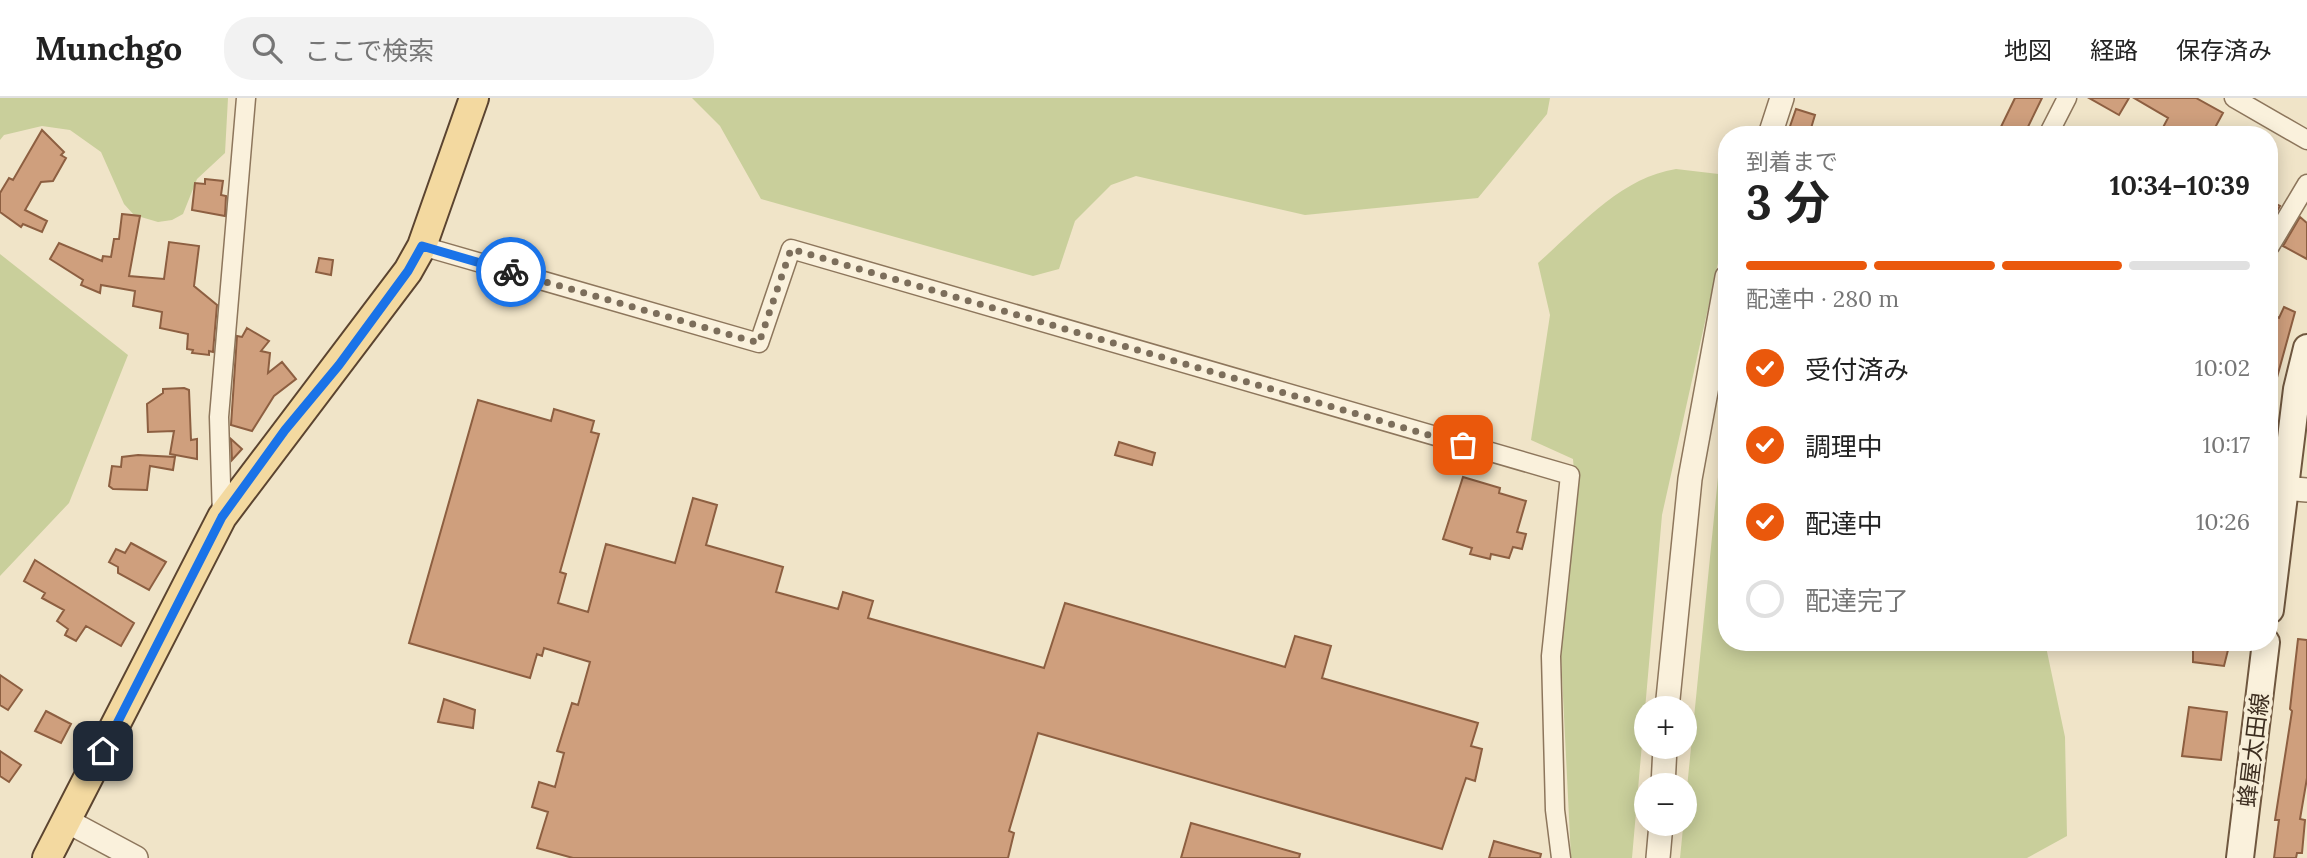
<!DOCTYPE html>
<html lang="ja">
<meta charset="utf-8">
<style>
:root{--surface:#fff;--page:#f2f2f2;--text:#222;--muted:#767676;--line:#e0e0e0;--accent:#ea580c}
body{margin:0;font-family:Lora,"Noto Sans JP",serif;background:var(--page);color:var(--text);height:100vh;display:flex;flex-direction:column;font-size:26px;white-space:nowrap}
*{box-sizing:border-box;margin:0}
p{font-size:23px;color:var(--muted)}
.icon{flex:none;width:38px;height:38px;fill:none;stroke:currentColor;stroke-width:2;stroke-linecap:round;stroke-linejoin:round}
.map{position:relative;flex:1;overflow:hidden}
.details{position:absolute;left:1718px;top:28px;width:560px;height:525px;display:flex;flex-direction:column;background:var(--surface);border-radius:28px;box-shadow:0 4px 18px #0003}
.details>*{flex:none}
.controls{position:absolute;left:1634px;top:598px;display:grid;gap:14px}
.controls a{display:grid;place-items:center;width:63px;height:63px;border-radius:50%;background:var(--surface);box-shadow:0 4px 18px #0003;font-size:35px}
.pin{position:absolute;display:grid;place-items:center;width:60px;height:60px;color:#fff;margin:-30px;border-radius:14px;box-shadow:0 4px 10px #0006}
.courier{position:absolute;display:grid;place-items:center;width:70px;height:70px;margin:-35px;border:5px solid #1a73e8;border-radius:50%;background:#fff;color:#222;box-shadow:0 2px 9px #0007}
.headline em{font-style:normal;font-weight:700}
.headline div{display:flex;flex-direction:column-reverse}
.headline{display:flex;align-items:center;justify-content:space-between;height:119px;padding:0 28px}
h1{font-size:46px;font-weight:700;line-height:52px}
.bar{display:grid;grid-template-columns:repeat(4,1fr);gap:10px 7px;align-content:center;height:84px;padding:0 28px}
.bar i{height:9px;border-radius:5px;background:var(--line)}
.bar .active{background:var(--accent)}
.bar p{grid-column:span 4}
ol{padding:0 28px;list-style:none}
li{display:flex;align-items:center;gap:21px;height:77px}
li p{margin-inline-start:auto}
li .icon{padding:7px;border-radius:50%;background:var(--accent);color:#fff;stroke-width:4}
li:last-child{color:var(--muted)}
li i{width:38px;height:38px;border:4px solid var(--line);border-radius:50%}
header{display:flex;align-items:center;gap:42px;box-sizing:border-box;height:98px;padding:0 35px;background:var(--surface);border-bottom:2px solid var(--line)}
header strong{font-size:33px}
nav{display:flex;gap:38px;margin-inline-start:auto;font-size:24px}
.search{width:490px;height:63px;background:var(--page);display:flex;align-items:center;gap:18px;box-sizing:border-box;padding:0 24px;border-radius:28px;color:var(--muted);font-size:26px}
.map>svg:first-child{display:block}
.green{fill:#c9cf9b}
.building{fill:#cf9f7d;stroke:#8d5f41;stroke-width:2}
.lines{fill:none;stroke-linecap:round;stroke-linejoin:round}
.minor-casing{stroke:#8d765c;stroke-width:21}
.tertiary-casing{stroke:#8d765c;stroke-width:26}
.secondary-casing{stroke:#6f573f;stroke-width:30}
.primary-casing{stroke:#5b4430;stroke-width:32}
.minor{stroke:#faf1dc;stroke-width:18}
.tertiary{stroke:#faf1dc;stroke-width:23}
.secondary{stroke:#faf1dc;stroke-width:26}
.primary{stroke:#f3d9a0;stroke-width:28}
.done{stroke:#7c6e5b;stroke-width:7;stroke-dasharray:0 12.6}
.route{stroke:#1a73e8;stroke-width:9}
.labels{text-anchor:middle;dominant-baseline:central;stroke-width:7;stroke-linejoin:round;paint-order:stroke}
.street-label{font-size:23px;fill:#3d2e20;stroke:#f7eed8}
</style>
<header>
<strong>Munchgo</strong>
<div class="search"><svg class="icon" aria-label="search" viewBox="0 0 24 24"><circle cx="10" cy="10" r="6"/><path d="M15 15l6 6"/></svg>ここで検索</div>
<nav><a>地図</a><a>経路</a><a>保存済み</a></nav>
</header>
<div class="map">
<svg width="2307" height="760" viewBox="0 0 2307 760">
<rect width="100%" height="100%" fill="#f0e4c8"/>
<path class="green" d="M0,0h228l-3,55 -28,26 -14,35 -11,6 -14,2 -24,-7 -10,-11 -23,-52 -31,-22 -28,-4 -38,9 -4,5z
M692,0h858l-3,16 -69,84 -173,17 -169,-39 -25,9 -36,36 -16,48 -26,7 -272,-77 -41,-73z
M1676,71l51,6v48l-65,292 -30,343h-61l-10,-203 14,-170 -2,-26 -42,-19 19,-125 -12,-52c42,-37 82,-85 138,-94z
M0,156l128,101 -59,148 -69,73z
M1727,289v255h318l20,95 2,99 -40,22h-347z"/>
<path class="building" d="M2015,0h27l-18,37h-27z
M2089,0h40l-10,17z
M2134,0h62l27,15 -12,22h-52l9,-17z
M1796,11l19,6 -6,20h-22z
M42,32l22,22 -3,3 5,3 -13,23 -12,1 -16,28 22,11 -5,11 -19,-8 -2,3 -21,-15v-19l9,-15 4,2z
M205,81l18,2 -2,14 5,1 -1,20 -33,-6 3,-27 10,1z
M2270,103l10,5 -10,18z
M122,116l18,2 -11,60 35,3 5,-37 30,4 -5,40 23,19 -4,47 -4,-1v4l-17,-2 1,-3 -6,-1 1,-15 -28,-6 2,-16 -29,-6 2,-15 -34,-6 -1,8 -19,-8 2,-5 -33,-21 9,-16 43,18 1,-5 8,1 3,-18h5z
M2300,119l7,6v36l-24,-13z
M319,160l14,2 -2,15 -15,-3z
M2284,209l11,5 -19,69 -6,-1v-66l9,4z
M247,230l22,13 -8,10 9,2 -2,20 14,-11 14,17 -22,17 -22,35 -21,-6 6,-89 5,1z
M184,290l5,2 2,50 6,-1v20l-27,-5 4,-23 -26,1 -1,-28 16,-11v-4z
M478,302l73,21 3,-12 40,12 -3,11 8,2 -39,138 6,2 -8,29 30,9 18,-68 69,19 18,-65 24,7 -11,40 77,22 -7,25 62,17 5,-17 30,9 -5,17 176,50 21,-65 220,64 10,-31 36,10 -9,32 156,45 -7,23 11,3 -7,32 -9,-3 -24,71 -404,-116 -29,98 5,2 -6,25h-435l-36,-10 11,-36 -16,-5 7,-25 16,5 9,-34 -7,-2 15,-48 6,2 12,-43 -46,-14 -2,8 -5,-2 -7,24 -121,-35z
M231,341l11,10 -10,11z
M1119,344l36,11 -3,12 -37,-10z
M138,357l37,2 -2,13 -23,-4 -3,24 -34,-1 -4,-3 3,-20 9,1 1,-10z
M1463,379l37,11 -1,5 27,8 -9,31 9,2 -4,15 -9,-2 -4,11 -18,-4 -1,5 -20,-5 2,-6 -29,-9z
M131,445l35,19 -17,28 -31,-17v-6l-9,-5 7,-13 9,4z
M35,462l99,63 -13,23 -35,-20 -10,15 -11,-6 3,-6 -11,-8 7,-11 -22,-12 3,-5 -21,-12z
M2298,541l9,1v138l-7,41 5,1 -3,33h-5l-1,5h-22l5,-38h-4l17,-109 -2,-2z
M2193,544h37l-6,24 -31,-4z
M0,577l22,15 -14,20 -8,-5z
M444,601l31,11 -2,18 -35,-6z
M2189,609l38,5 -6,48 -39,-4z
M46,613l25,13 -10,19 -26,-12z
M0,653l21,14 -12,17 -9,-6z
M1191,725l109,31 -1,4h-118z
M1494,743l47,13 -1,4h-51z"/>
<g class="lines">
<defs>
<path id="minor" d="M2234,0l73,42
M2048,37l19,-37
M422,148l337,97 32,-94 779,226 -19,181 4,154 6,48
M2270,148l37,-62
M222,419l-3,-100 27,-319"/>
<path id="tertiary" d="M1770,37l12,-37
M2284,390l23,2
M1667,611l23,-230 37,-202
M1663,688l2,-39
M67,723l69,37
M1658,760l3,-34"/>
<path id="secondary" d="M2270,512l27,-221 10,-41
M2240,760l26,-216"/>
<path id="primary" d="M47,760l175,-341 186,-246 14,-25 52,-148"/>
</defs>
<use href="#minor" class="minor-casing"/>
<use href="#tertiary" class="tertiary-casing"/>
<use href="#secondary" class="secondary-casing"/>
<use href="#primary" class="primary-casing"/>
<use href="#minor" class="minor"/>
<use href="#tertiary" class="tertiary"/>
<use href="#secondary" class="secondary"/>
<use href="#primary" class="primary"/>
</g>
<g class="lines">
<path class="done" d="M511,174l248,71 32,-94 672,196"/>
<path class="route" d="M103,653l119,-234 63,-87 54,-65 69,-94 14,-25 89,26"/>
</g>
<g class="labels">
<g class="street-label">
<text transform="translate(2253 652) rotate(-83)">蜂屋太田線</text>
</g>
</g>
</svg>
<div class="controls">
<a>+</a>
<a>−</a>
</div>
<div class="pin" style="left:1463px;top:347px;background:#ea580c"><svg class="icon" aria-label="bag" viewBox="0 0 24 24"><path d="M5 8h14l-1 12H6zM9 8a3 3 0 0 1 6 0"/></svg></div>
<div class="pin" style="left:103px;top:653px;background:#1f2937"><svg class="icon" aria-label="home" viewBox="0 0 24 24"><path d="M3 11l9-7 9 7M6 9v11h12V9"/></svg></div>
<div class="courier" style="left:511px;top:174px"><svg class="icon" aria-label="bike" viewBox="0 0 24 24"><circle cx="6" cy="16" r="4"/><circle cx="18" cy="16" r="4"/><path d="M6 16l4-8h5l3 8M10 8l3 8H6M13 5h3"/></svg></div>
<section class="details">
<div class="headline"><div><h1>3 分</h1><p>到着まで</p></div><em>10:34–10:39</em></div>
<div class="bar"><i class="active"></i><i class="active"></i><i class="active"></i><i></i><p>配達中 · 280 m</p></div>
<ol>
<li><svg class="icon" aria-label="check" viewBox="0 0 24 24"><path d="M5 12l5 5 9-10"/></svg>受付済み<p>10:02</p></li>
<li><svg class="icon" aria-label="check" viewBox="0 0 24 24"><path d="M5 12l5 5 9-10"/></svg>調理中<p>10:17</p></li>
<li><svg class="icon" aria-label="check" viewBox="0 0 24 24"><path d="M5 12l5 5 9-10"/></svg>配達中<p>10:26</p></li>
<li><i></i>配達完了</li>
</ol>
</section>
</div>
